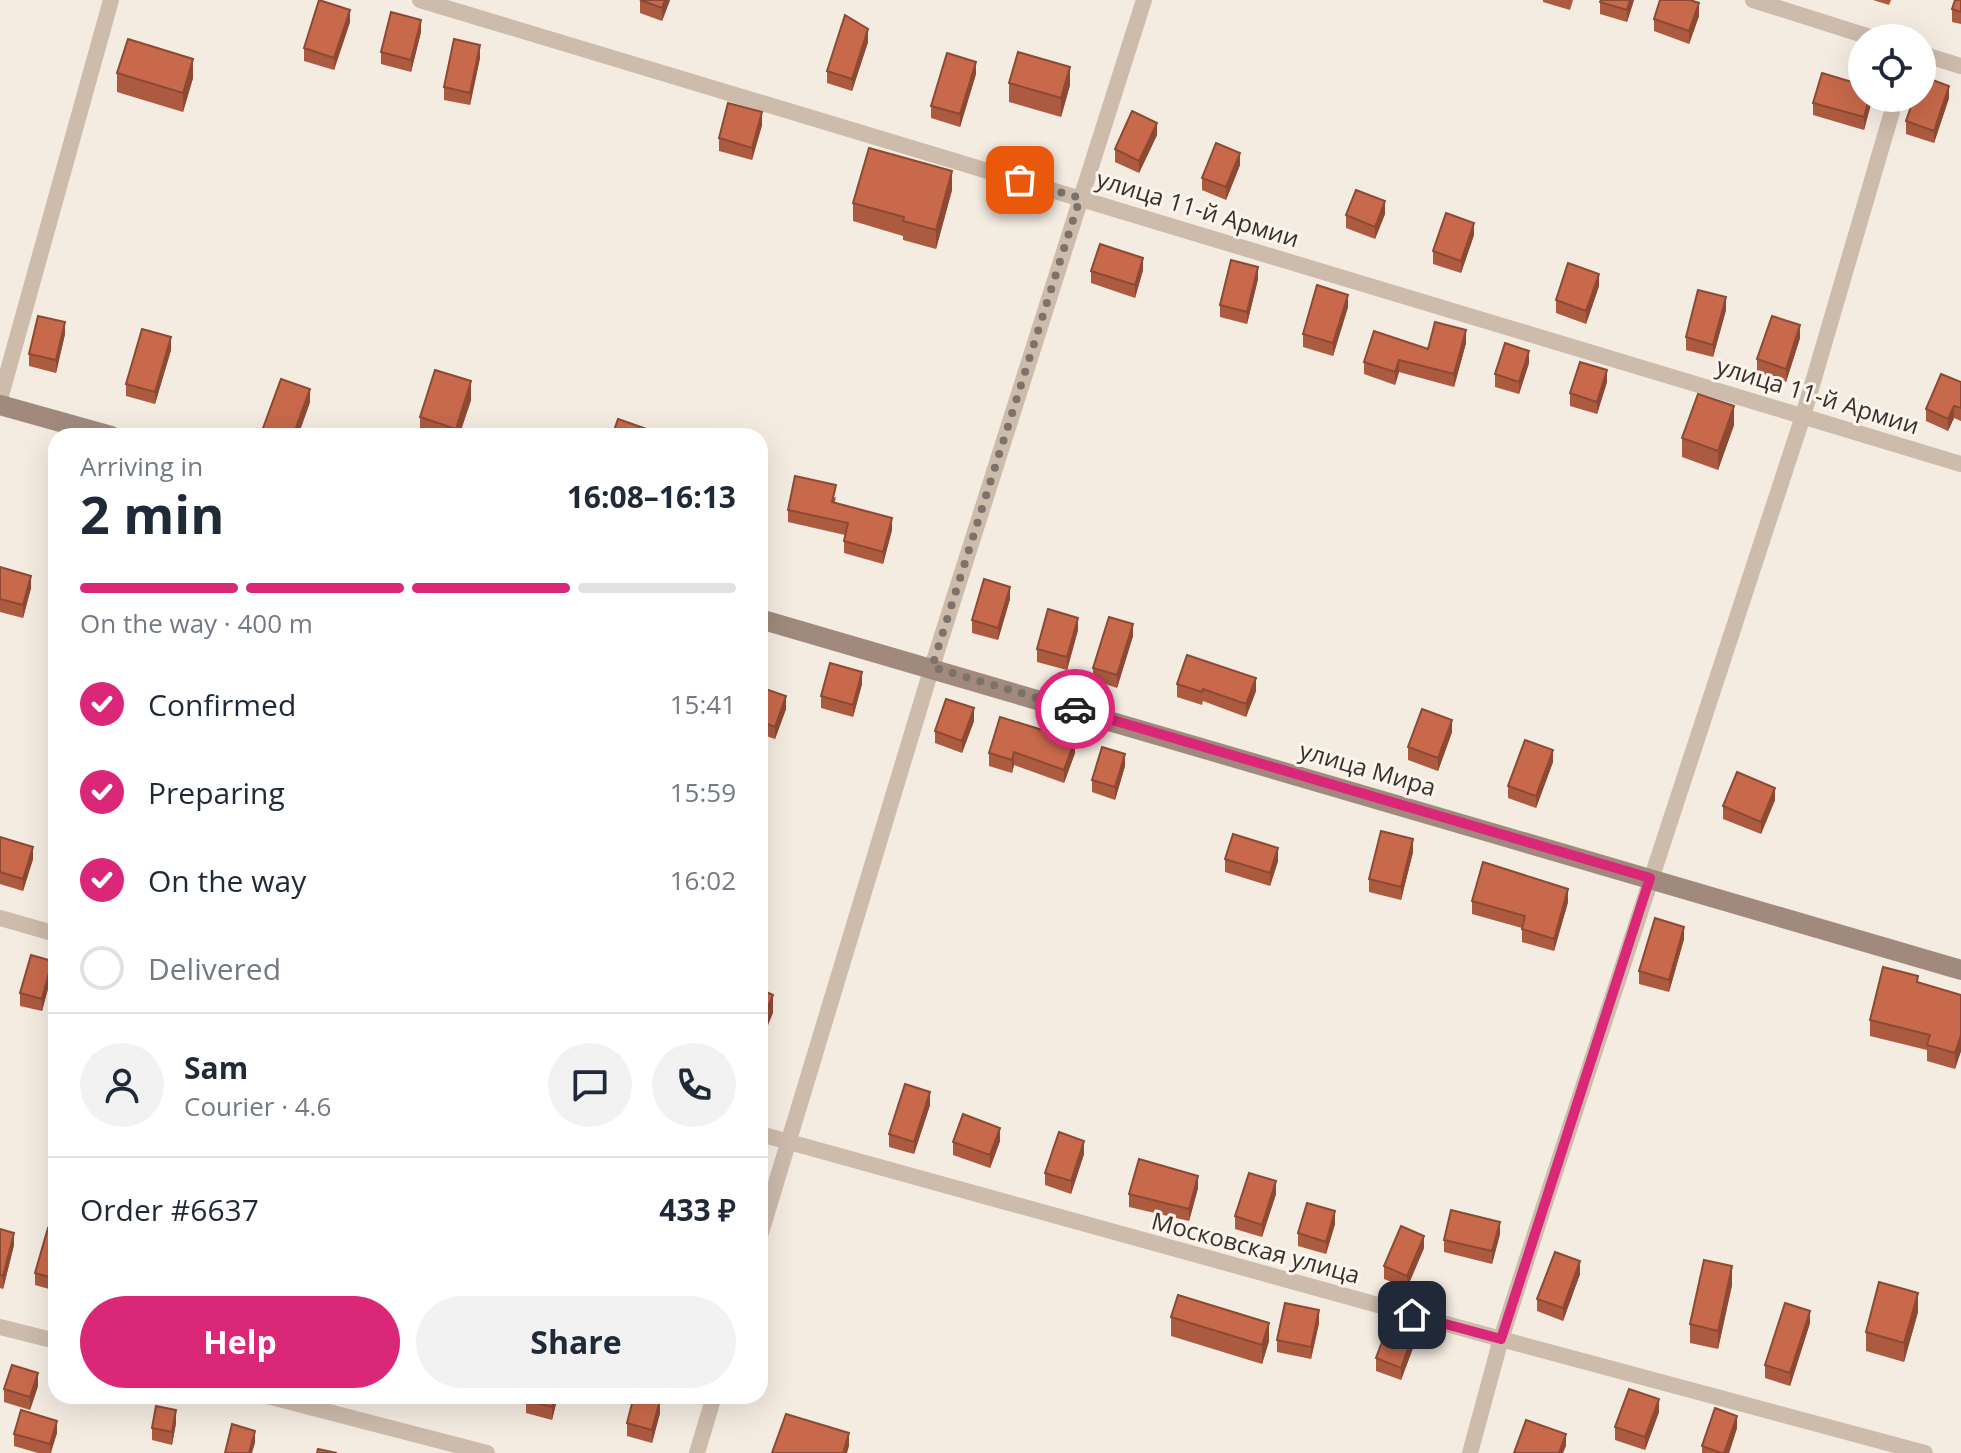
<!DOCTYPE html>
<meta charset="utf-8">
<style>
:root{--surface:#fff;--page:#f2f2f3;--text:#1f2937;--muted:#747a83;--line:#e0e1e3;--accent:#db2777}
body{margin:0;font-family:"Open Sans",sans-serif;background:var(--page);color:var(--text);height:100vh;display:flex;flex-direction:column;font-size:30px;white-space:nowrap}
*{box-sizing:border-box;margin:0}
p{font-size:26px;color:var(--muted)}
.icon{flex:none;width:44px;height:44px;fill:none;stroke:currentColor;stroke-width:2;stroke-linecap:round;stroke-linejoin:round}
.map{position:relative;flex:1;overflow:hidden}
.panel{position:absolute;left:48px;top:428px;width:720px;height:976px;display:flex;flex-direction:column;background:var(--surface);border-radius:24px;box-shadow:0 8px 32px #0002}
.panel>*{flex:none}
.controls{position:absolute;left:1848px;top:24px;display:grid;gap:16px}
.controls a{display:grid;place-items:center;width:88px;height:88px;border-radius:50%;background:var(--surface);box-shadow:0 8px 32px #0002;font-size:40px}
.pin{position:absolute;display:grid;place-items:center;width:68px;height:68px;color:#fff;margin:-34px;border-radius:16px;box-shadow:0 4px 12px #0006}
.courier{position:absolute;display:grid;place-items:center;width:80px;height:80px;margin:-40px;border:6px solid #db2777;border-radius:50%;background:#fff;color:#222;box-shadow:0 2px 10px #0007}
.summary em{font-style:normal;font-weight:700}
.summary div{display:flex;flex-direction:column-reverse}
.summary{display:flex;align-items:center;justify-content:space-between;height:136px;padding:0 32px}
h1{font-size:52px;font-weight:700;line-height:60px}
.bar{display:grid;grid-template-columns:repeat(4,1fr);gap:12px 8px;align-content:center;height:96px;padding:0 32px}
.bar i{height:10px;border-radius:6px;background:var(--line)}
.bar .active{background:var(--accent)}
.bar p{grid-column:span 4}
.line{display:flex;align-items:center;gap:20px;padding:0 32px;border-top:2px solid var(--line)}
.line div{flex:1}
.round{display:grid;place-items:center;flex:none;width:84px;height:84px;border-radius:42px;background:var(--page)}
ol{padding:0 32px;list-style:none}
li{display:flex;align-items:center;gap:24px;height:88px}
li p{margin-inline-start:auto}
li .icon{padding:8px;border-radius:50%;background:var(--accent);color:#fff;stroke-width:4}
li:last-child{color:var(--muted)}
li i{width:44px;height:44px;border:4px solid var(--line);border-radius:50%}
.primary-button{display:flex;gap:16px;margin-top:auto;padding:16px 32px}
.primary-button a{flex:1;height:92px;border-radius:48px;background:var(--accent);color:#fff;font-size:32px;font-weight:700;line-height:92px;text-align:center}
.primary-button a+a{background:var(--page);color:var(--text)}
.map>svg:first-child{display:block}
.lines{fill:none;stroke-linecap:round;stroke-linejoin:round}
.street{stroke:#cdbbac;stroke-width:16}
.secondary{stroke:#a18a7d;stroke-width:20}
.wall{fill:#ac5a40}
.shaded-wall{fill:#8c4a34}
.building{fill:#c8694b;stroke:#8c4a34;stroke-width:2}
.done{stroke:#7c716b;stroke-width:8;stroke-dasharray:0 14.4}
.route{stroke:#db2777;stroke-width:10}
.labels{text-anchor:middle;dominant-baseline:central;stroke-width:6;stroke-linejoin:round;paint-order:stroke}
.street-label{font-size:24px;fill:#3b302b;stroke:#fbf5ee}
</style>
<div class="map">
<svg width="1961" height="1453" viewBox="0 0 1961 1453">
<rect width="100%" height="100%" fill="#f4ebe1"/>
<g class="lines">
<path class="street" d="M420,0l1541,464
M1753,0l120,38
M1922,54l39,12
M0,399l111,-399
M0,918l56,16
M760,1134l741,205 424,114
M760,1236l172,-569 212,-667
M0,1327l56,14
M267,1396l220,57
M697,1453l17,-57
M1470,1453l31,-114 43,-133 259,-790 93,-318"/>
<path class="secondary" d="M0,405l111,31
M760,619l1201,351"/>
</g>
<path class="wall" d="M640,0h30l-8,21 -22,-8z
M1543,0h30l-3,10 -27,-8z
M1634,0l-7,22 -27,-8v-12z
M1873,0h18l-2,5z
M1961,0v24l-9,-2v-13z
M1699,16l-10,28 -35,-13v-12z
M350,22l-16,48 -30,-9v-13z
M421,32l-10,40 -30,-8v-12z
M868,42l-16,49 -25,-8v-12z
M480,58l-10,47 -26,-5v-13z
M117,73l76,5 -10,34 -66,-20z
M976,74l-16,53 -29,-9v-12z
M1009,83l61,2 -9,32 -52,-15z
M1872,98l-8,32 -51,-15v-12z
M1949,98l-15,45 -28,-9v-13z
M762,125l-10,35 -33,-9v-13z
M1157,135l-18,38 -24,-11v-13z
M1240,165l-14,35 -24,-10v-12z
M952,190l-16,59 -33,-9v-4l-50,-15v-18z
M1385,214l-10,25 -29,-11v-13z
M1474,235l-13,38 -28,-9v-13z
M1143,270l-8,28 -44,-15v-12z
M1258,279l-11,45 -27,-7v-12z
M1599,286l-13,38 -30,-11v-13z
M1348,307l-15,49 -30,-9v-13z
M1726,310l-13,47 -27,-7v-13z
M65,334l-9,39 -27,-7v-12z
M1800,338l-14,44 -29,-10v-13z
M1466,343l-12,44 -55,-15 -4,13 -31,-11v-12z
M171,350l-16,54 -29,-8v-12z
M1529,363l-10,31 -24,-7v-13z
M1607,382l-10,32 -27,-8v-13z
M1961,382v39l-7,-3 -6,13 -22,-10v-12z
M471,400l-12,36h-39v-19z
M310,402l-12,34h-36v-5z
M1734,425l-16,45 -36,-13v-19z
M836,497l-1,5 57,28 -9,34 -39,-11v-12l1,-6 -57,-13v-12z
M0,567l31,21 -8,30 -23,-6z
M1010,599l-12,41 -26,-7v-13z
M1078,630l-11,40 -30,-8v-13z
M1133,636l-16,52 -24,-8v-12z
M862,684l-9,33 -32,-9v-12z
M1177,684l79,7 -10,26 -43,-16 -1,4 -25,-8z
M760,687l26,22 -11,30 -15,-5z
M974,721l-12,32 -27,-10v-12z
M1452,732l-14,39 -30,-11v-13z
M989,753h86l-11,30 -50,-18 -2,8 -23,-7z
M1553,762l-17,46 -28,-10v-12z
M1125,766l-10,34 -23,-8v-12z
M1775,800l-14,34 -38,-15v-13z
M0,837l33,22 -10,32 -23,-7z
M1413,852l-12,48 -32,-8v-13z
M1225,859l53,2 -8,25 -45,-14z
M1472,901l96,1 -14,49 -32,-9v-14l-50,-14z
M1684,939l-15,53 -30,-8v-13z
M52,974l-10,37 -22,-5v-13z
M1918,983l43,12v56l-6,18 -28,-8v-11l-57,-14v-16z
M930,1105l-16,49 -25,-7v-13z
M1000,1141l-10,27 -37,-13v-13z
M1084,1154l-13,40 -26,-9v-12z
M1198,1188l-9,33 -60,-14v-13z
M1276,1194l-14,43 -27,-8v-13z
M1335,1224l-9,30 -28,-8v-13z
M0,1229l14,16 -11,44 -3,-1z
M56,1230v61l-21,-6v-12z
M1500,1234l-8,30 -48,-12v-12z
M1424,1248l-17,40 -23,-9v-13z
M1580,1274l-17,47 -26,-10v-12z
M1732,1285l-14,64 -28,-6v-19z
M1918,1312l-14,50 -38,-11v-19z
M1171,1317l98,24 -7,23 -91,-28z
M1319,1323l-8,36 -34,-7v-12z
M1810,1323l-20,63 -25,-8v-13z
M1413,1348l-12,32 -25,-9v-13z
M38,1386l-8,24 -26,-8v-13z
M433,1396h15l-1,4z
M558,1396l-6,24 -26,-7v-13z
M1659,1412l-14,38 -30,-10v-13z
M660,1413l-8,30 -25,-7v-13z
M176,1423l-4,22 -20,-5v-12z
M1737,1428l-8,25h-27v-7z
M57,1433l-6,20h-13l-24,-7v-12z"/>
<path class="shaded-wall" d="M665,0h5l-8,21v-13z
M1630,0h4l-7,22v-12z
M1699,3v13l-10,28v-13z
M350,10v12l-16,48v-12z
M421,20v12l-10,40v-12z
M868,29v13l-16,49v-12z
M480,45v13l-10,47v-12z
M193,59v19l-10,34v-19z
M976,62v12l-16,53v-13z
M1070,67v18l-9,32v-19z
M1949,86v12l-15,45v-12z
M1869,98h3v3l-8,29v-13z
M762,112v13l-10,35v-12z
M1157,123v12l-18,38v-12z
M1240,153v12l-14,35v-13z
M952,171v19l-16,59v-19z
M1385,201v13l-10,25v-12z
M1474,223v12l-13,38v-12z
M1143,258v12l-8,28v-13z
M1258,267v12l-11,45v-12z
M1599,274v12l-13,38v-13z
M1348,295v12l-15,49v-13z
M1726,297v13l-13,47v-12z
M65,322v12l-9,39v-13z
M1800,325v13l-14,44v-13z
M1466,330v13l-12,44v-13z
M171,337v13l-16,54v-12z
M1529,351v12l-10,31v-12z
M1399,360v12l-4,13v-13z
M1607,370v12l-10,32v-12z
M471,381v19l-12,36h-3v-7z
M310,389v13l-12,34h-5z
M1734,406v19l-16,45v-19z
M1954,406v12l-6,13v-12z
M892,518v12l-9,34v-12z
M31,576v12l-8,30v-13z
M1010,587v12l-12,41v-12z
M1078,618v12l-11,40v-13z
M1133,624v12l-16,52v-13z
M862,672v12l-9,33v-12z
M1256,678v13l-10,26v-13z
M786,696v13l-11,30v-12z
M974,708v13l-12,32v-12z
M1452,720v12l-14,39v-13z
M1075,740v13l-11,30v-13z
M1553,750v12l-17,46v-12z
M1014,752v13l-2,8v-13z
M1125,754v12l-10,34v-13z
M1775,788v12l-14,34v-12z
M1413,839v13l-12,48v-13z
M33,847v12l-10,32v-12z
M1278,848v13l-8,25v-13z
M1568,889v13l-14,49v-12z
M1684,927v12l-15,53v-12z
M52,961v13l-10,37v-12z
M773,995v18l-13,32v-19z
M1961,1035v16l-6,18v-16z
M930,1092v13l-16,49v-12z
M1000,1128v13l-10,27v-13z
M1084,1141v13l-13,40v-13z
M1198,1176v12l-9,33v-12z
M1276,1181v13l-14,43v-12z
M1335,1211v13l-9,30v-12z
M1500,1222v12l-8,30v-13z
M14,1233v12l-11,44v-13z
M1424,1236v12l-17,40v-12z
M1580,1261v13l-17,47v-13z
M1732,1266v19l-14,64v-18z
M1918,1293v19l-14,50v-19z
M1319,1310v13l-8,36v-12z
M1810,1311v12l-20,63v-13z
M1269,1323v18l-7,23v-19z
M1413,1335v13l-12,32v-12z
M38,1373v13l-8,24v-13z
M555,1396h3l-6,24v-13z
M1659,1399v13l-14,38v-13z
M660,1400v13l-8,30v-13z
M176,1410v13l-4,22v-13z
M1737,1416v12l-8,25h-5z
M57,1421v12l-7,20v-9z
M255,1431v12l-3,10h-3z
M849,1433v13l-2,7h-4z
M1566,1434v12l-3,7h-4z"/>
<path class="building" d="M319,0l31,10 -16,48 -30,-10z
M640,0h25l-3,8z
M1601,0h29l-3,10 -27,-8z
M1660,0h30l9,3 -10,28 -35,-12z
M1955,0h6v12l-9,-3z
M391,12l30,8 -10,40 -30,-8z
M845,15l23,14 -16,50 -25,-8z
M128,39l65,20 -10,34 -66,-20z
M454,39l26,6 -10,48 -26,-6z
M1018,52l52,15 -9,31 -52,-15z
M947,53l29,9 -16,52 -29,-8z
M1822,73l40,12v13h7l-5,19 -51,-14z
M1922,76l27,10 -15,45 -28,-10 8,-23h8z
M728,103l34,9 -10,36 -33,-10z
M1132,111l25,12 -18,38 -24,-12z
M1216,143l24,10 -14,34 -24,-9z
M869,148l83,23 -16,59 -33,-9 1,-4 -51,-14z
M1356,190l29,11 -10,26 -29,-12z
M1446,213l28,10 -13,38 -28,-10z
M1100,244l43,14 -8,27 -44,-14z
M1231,260l27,7 -11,45 -27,-7z
M1568,263l31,11 -13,37 -30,-11z
M1317,285l31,10 -15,48 -30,-9z
M1698,290l28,7 -13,48 -27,-8z
M38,316l27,6 -9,38 -27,-6z
M1772,316l28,9 -14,44 -29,-10z
M1435,322l31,8 -12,44 -55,-14 -4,12 -31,-10 10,-31 54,18z
M142,329l29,8 -16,55 -29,-8z
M1505,343l24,8 -10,31 -24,-8z
M1580,362l27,8 -10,32 -27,-9z
M435,370l36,11 -15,48 -36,-12z
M1941,374l20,8v26l-7,-2 -6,13 -22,-10z
M281,379l29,10 -17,47h-17l-14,-5z
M1698,394l36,12 -16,45 -36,-13z
M618,419l34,12 -1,5h-39z
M795,476l41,9 -4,17 60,16 -9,34 -39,-11 4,-18 -60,-13z
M0,567l31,9 -8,29 -23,-6z
M984,579l26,8 -12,41 -26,-8z
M1048,609l30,9 -11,39 -30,-8z
M1109,617l24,7 -16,51 -24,-7z
M1187,655l69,23 -10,26 -43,-15 -1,3 -25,-8z
M830,663l32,9 -9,33 -32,-9z
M760,687l26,9 -11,31 -15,-6z
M946,699l28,9 -12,33 -27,-10z
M1422,709l30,11 -14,38 -30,-11z
M1000,717l75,23 -11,30 -50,-18 -2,8 -23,-7z
M1525,740l28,10 -17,46 -28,-10z
M1102,747l23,7 -10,33 -23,-7z
M1737,772l38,16 -14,34 -38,-16z
M1381,831l32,8 -12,48 -32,-8z
M1233,834l45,14 -8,25 -45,-14z
M0,837l33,10 -10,32 -23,-7z
M1483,862l85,27 -14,50 -32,-10 3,-13 -53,-15z
M1655,918l29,9 -15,53 -30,-9z
M31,955l21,6 -10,38 -22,-6z
M1883,967l35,9 -1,6 44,13v40l-6,18 -28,-8 3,-10 -60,-15z
M760,989l13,6 -13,31z
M905,1084l25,8 -16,50 -25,-8z
M963,1114l37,14 -10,27 -37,-13z
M1059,1132l25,9 -13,40 -26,-8z
M1139,1159l59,17 -9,33 -60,-15z
M1249,1173l27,8 -14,44 -27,-9z
M1307,1203l28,8 -9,31 -28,-9z
M1451,1210l49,12 -8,29 -48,-11z
M1401,1226l23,10 -17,40 -23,-10z
M48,1228l8,2v49l-21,-6z
M0,1229l14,4 -11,43 -3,-1z
M1555,1252l25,9 -17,47 -26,-9z
M1704,1260l28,6 -14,65 -28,-7z
M1879,1282l39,11 -14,50 -38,-11z
M1178,1295l91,28 -7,22 -91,-28z
M1285,1303l34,7 -8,37 -34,-7z
M1785,1303l25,8 -20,62 -25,-8z
M1388,1326l25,9 -12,33 -25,-10z
M12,1365l26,8 -8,24 -26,-8z
M1629,1389l30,10 -14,38 -30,-10z
M527,1396h28l-3,11 -26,-7z
M634,1396h9l17,4 -8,30 -25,-7z
M156,1406l20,4 -4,22 -20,-4z
M1715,1408l22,8 -13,37h-3l-19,-7z
M21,1410l36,11 -7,23 -36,-10z
M786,1414l63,19 -6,20h-71z
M1526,1420l40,14 -7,19h-45z
M232,1424l23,7 -6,22h-24z
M318,1449l19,4h-20z"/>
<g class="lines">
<path class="done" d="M1020,180l60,18 -148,469 143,42"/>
<path class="route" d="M1075,709l575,169 -149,461 -89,-24"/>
</g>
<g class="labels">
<g class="street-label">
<text transform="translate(1198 208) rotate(17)">улица 11-й Армии</text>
<text transform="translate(1818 395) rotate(17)">улица 11-й Армии</text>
<text transform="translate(1368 768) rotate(16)">улица Мира</text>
<text transform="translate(1256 1247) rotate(15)">Московская улица</text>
</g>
</g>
</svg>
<div class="controls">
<a><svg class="icon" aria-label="locate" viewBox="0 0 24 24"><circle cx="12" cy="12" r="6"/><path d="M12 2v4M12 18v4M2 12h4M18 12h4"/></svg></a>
</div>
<div class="pin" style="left:1020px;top:180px;background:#ea580c"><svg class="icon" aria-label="bag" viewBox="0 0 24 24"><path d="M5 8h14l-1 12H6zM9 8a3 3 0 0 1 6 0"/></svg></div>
<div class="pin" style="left:1412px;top:1315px;background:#1f2937"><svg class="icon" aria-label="home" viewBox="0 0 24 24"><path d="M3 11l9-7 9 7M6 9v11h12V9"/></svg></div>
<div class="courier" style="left:1075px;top:709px"><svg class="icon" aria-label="car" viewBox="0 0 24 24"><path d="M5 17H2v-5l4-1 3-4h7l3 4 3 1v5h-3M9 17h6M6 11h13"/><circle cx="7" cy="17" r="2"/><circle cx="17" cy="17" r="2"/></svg></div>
<section class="panel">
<div class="summary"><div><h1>2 min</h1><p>Arriving in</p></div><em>16:08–16:13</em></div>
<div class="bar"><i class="active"></i><i class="active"></i><i class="active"></i><i></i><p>On the way · 400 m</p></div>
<ol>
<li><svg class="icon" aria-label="check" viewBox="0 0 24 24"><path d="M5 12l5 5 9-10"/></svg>Confirmed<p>15:41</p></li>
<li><svg class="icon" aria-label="check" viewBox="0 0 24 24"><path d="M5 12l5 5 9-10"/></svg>Preparing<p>15:59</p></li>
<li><svg class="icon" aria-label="check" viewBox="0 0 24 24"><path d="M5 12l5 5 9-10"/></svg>On the way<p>16:02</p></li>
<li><i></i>Delivered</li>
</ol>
<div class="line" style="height:144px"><a class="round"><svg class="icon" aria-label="person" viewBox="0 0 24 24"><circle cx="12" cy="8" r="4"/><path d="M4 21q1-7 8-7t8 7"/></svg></a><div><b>Sam</b><p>Courier · 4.6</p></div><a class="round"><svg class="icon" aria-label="chat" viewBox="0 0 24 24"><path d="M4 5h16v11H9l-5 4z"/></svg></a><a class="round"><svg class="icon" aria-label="phone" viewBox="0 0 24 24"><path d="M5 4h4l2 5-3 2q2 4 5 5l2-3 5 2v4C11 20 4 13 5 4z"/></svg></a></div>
<div class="line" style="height:104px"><div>Order #6637</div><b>433 ₽</b></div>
<div class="primary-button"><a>Help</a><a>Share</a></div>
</section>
</div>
